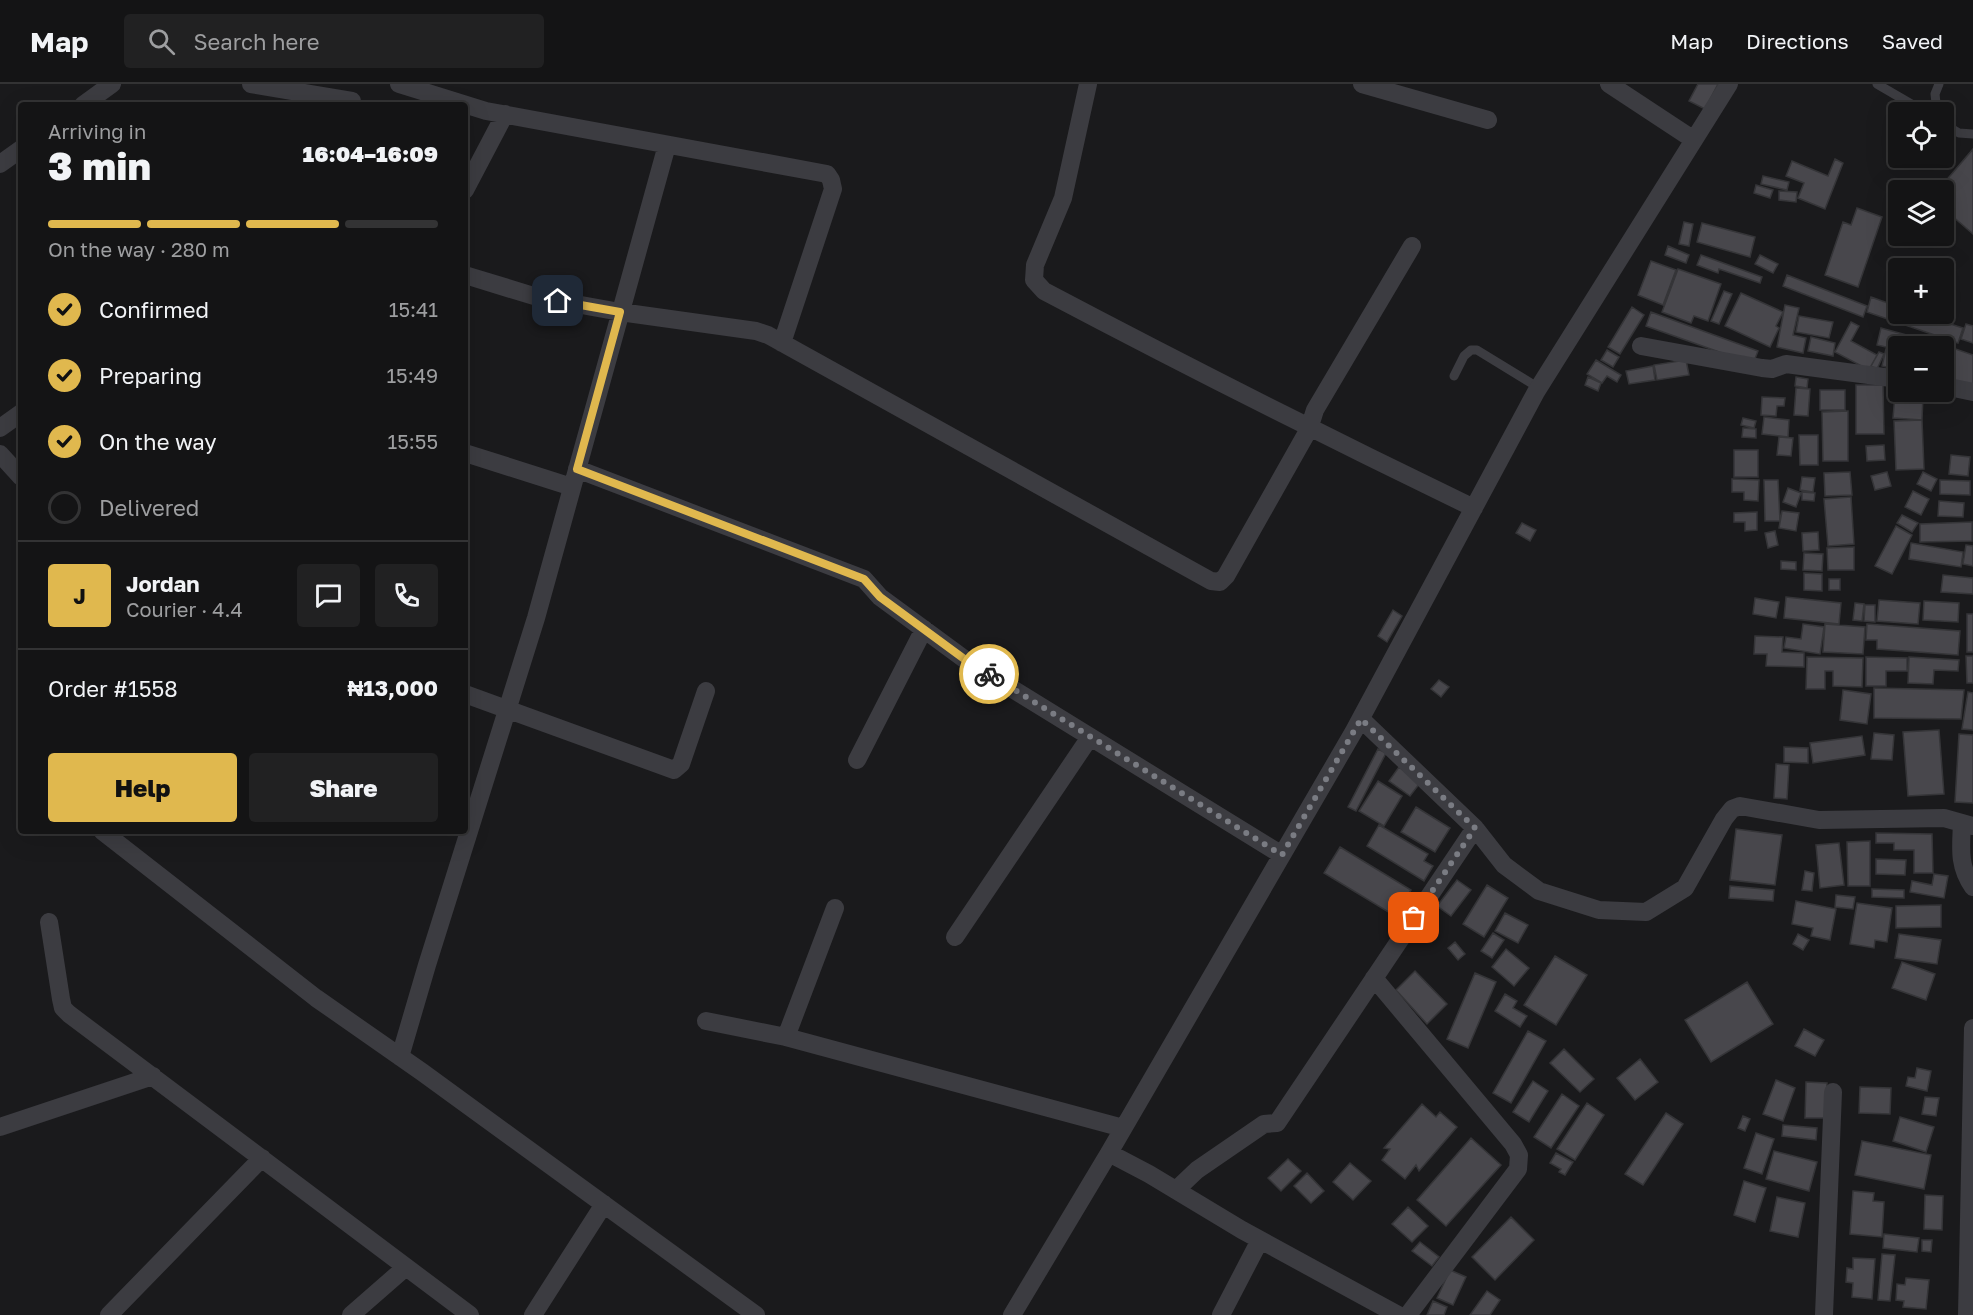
<!DOCTYPE html>
<meta charset="utf-8">
<style>
:root{--surface:#141415;--page:#212122;--text:#f1f3f6;--muted:#9d9ea0;--line:#333334;--accent:#e0b84e}
body{margin:0;font-family:"Golos Text",sans-serif;background:var(--page);color:var(--text);height:100vh;display:flex;flex-direction:column;font-size:22px;white-space:nowrap}
*{box-sizing:border-box;margin:0}
p{font-size:20px;color:var(--muted)}
.icon{flex:none;width:33px;height:33px;fill:none;stroke:currentColor;stroke-width:2;stroke-linecap:round;stroke-linejoin:round}
.map{position:relative;flex:1;overflow:hidden}
.side{position:absolute;left:18px;top:18px;width:450px;height:732px;display:flex;flex-direction:column;background:var(--surface);border-radius:6px;box-shadow:0 6px 24px #0002,0 0 0 2px var(--line)}
.side>*{flex:none}
.tools{position:absolute;left:1888px;top:18px;display:grid;gap:12px}
.tools a{display:grid;place-items:center;width:66px;height:66px;border-radius:6px;background:var(--surface);box-shadow:0 6px 24px #0002,0 0 0 2px var(--line);font-size:30px}
.pin{position:absolute;display:grid;place-items:center;width:51px;height:51px;color:#fff;margin:-26px;border-radius:12px;box-shadow:0 3px 9px #0006}
.courier{position:absolute;display:grid;place-items:center;width:60px;height:60px;margin:-30px;border:4px solid #e0b84e;border-radius:50%;background:#fff;color:#222;box-shadow:0 2px 8px #0007}
.headline em{font-style:normal;font-weight:800}
.headline div{display:flex;flex-direction:column-reverse}
.headline{display:flex;align-items:center;justify-content:space-between;height:102px;padding:0 30px}
h1{font-size:39px;font-weight:800;line-height:45px}
.bar{display:grid;grid-template-columns:repeat(4,1fr);gap:9px 6px;align-content:center;height:72px;padding:0 30px}
.bar i{height:8px;border-radius:4px;background:var(--line)}
.bar .on{background:var(--accent)}
.bar p{grid-column:span 4}
.line{display:flex;align-items:center;gap:15px;padding:0 30px;border-top:2px solid var(--line)}
.line div{flex:1}
.round{display:grid;place-items:center;flex:none;width:63px;height:63px;border-radius:6px;background:var(--page)}
ol{padding:0 30px;list-style:none}
li{display:flex;align-items:center;gap:18px;height:66px}
li p{margin-inline-start:auto}
li .icon{padding:6px;border-radius:50%;background:var(--accent);color:#111;stroke-width:4}
li:last-child{color:var(--muted)}
li i{width:33px;height:33px;border:3px solid var(--line);border-radius:50%}
.cta{display:flex;gap:12px;margin-top:auto;padding:12px 30px}
.cta a{flex:1;height:69px;border-radius:6px;background:var(--accent);color:#111;font-size:24px;font-weight:800;line-height:69px;text-align:center}
.cta a+a{background:var(--page);color:var(--text)}
header{display:flex;align-items:center;gap:36px;box-sizing:border-box;height:84px;padding:0 30px;background:var(--surface);border-bottom:2px solid var(--line)}
header strong{font-size:28px}
nav{display:flex;gap:33px;margin-inline-start:auto;font-size:21px}
.search{width:420px;height:54px;background:var(--page);display:flex;align-items:center;gap:15px;box-sizing:border-box;padding:0 21px;border-radius:6px;color:var(--muted);font-size:22px}
.map>svg:first-child{display:block}
.building{fill:#48474c;stroke:#353538;stroke-width:1.5}
.lines{fill:none;stroke-linecap:round;stroke-linejoin:round}
.service{stroke:#3c3c41;stroke-width:9}
.minor{stroke:#3c3c41;stroke-width:18}
.done{stroke:#7a7c83;stroke-width:6;stroke-dasharray:0 10.8}
.route{stroke:#e0b84e;stroke-width:8}
</style>
<header>
<strong>Map</strong>
<div class="search"><svg class="icon" aria-label="search" viewBox="0 0 24 24"><circle cx="10" cy="10" r="6"/><path d="M15 15l6 6"/></svg>Search here</div>
<nav><a>Map</a><a>Directions</a><a>Saved</a></nav>
</header>
<div class="map">
<svg width="1973" height="1231" viewBox="0 0 1973 1231">
<rect width="100%" height="100%" fill="#1a1a1c"/>
<path class="building" d="M1698,0h20l-13,25 -16,-8z
M1973,65v85l-29,-25v-19h-6z
M1835,75l8,4 -18,46 -27,-11 6,-15 -18,-7 6,-15 36,15z
M1763,92l26,6 -2,8 -26,-6z
M1756,101l17,5 -3,8 -16,-5z
M1779,107l18,1 -1,10 -17,-2z
M1857,124l25,9 -24,70 -33,-12 18,-53 8,3z
M1684,138l9,2 -4,22 -10,-2z
M1702,139l53,14 -5,20 -53,-15z
M1668,162l21,9 -3,8 -21,-8z
M1701,171l61,22 -2,6 -41,-14 -1,4 -21,-8z
M1760,171l18,9 -5,9 -18,-9z
M1651,177l25,9 -13,35 -25,-10z
M1678,185l43,15 -13,37 -14,-5 -3,7 -29,-11z
M1787,191l80,31 -4,11 -80,-31z
M1724,207l8,3 -13,30 -8,-3z
M1741,209l42,19 -7,14 3,2 -9,19 -45,-21z
M1871,213l28,10v7h20l44,14 -5,15 -91,-31z
M1785,221l14,3 -6,27 13,3 -3,15 -26,-6z
M1632,223l12,8 -24,39 -12,-7z
M1651,228l107,39 -5,13 -107,-38z
M1799,232l34,6 -4,16 -33,-6z
M1851,238l8,4 -8,15 26,14 -8,15 -34,-18z
M1966,240l7,2v17l-12,-4z
M1881,244l33,9 -2,9h-13v4l-22,-5z
M1918,252l55,19v33l-29,-11v-31h-29z
M1811,253l24,6 -2,13 -25,-5z
M1886,265l13,3v18l-17,-4z
M1607,266l12,7 -6,10 -12,-7z
M1879,268l5,2 -7,15 -6,-3z
M1596,276l25,15 -4,7 -10,-6 -5,7 -15,-9z
M1686,276l3,15 -32,5 -3,-15z
M1653,282l2,14 -26,4 -3,-13z
M1588,293l13,6 -3,8 -13,-6z
M1796,293l12,2 -1,9 -12,-2z
M1856,301h27l1,49h-28z
M1796,304l14,1 -2,27 -14,-1z
M1820,306h25v20h-25z
M1895,310l28,2 -1,24 -29,-2z
M1762,313l23,1 -1,8h-7l-1,10 -15,-1z
M1848,327v50h-25l-1,-49z
M1764,333l25,3 -1,17 -26,-3z
M1743,334l13,3 -2,7 -13,-3z
M1922,336l2,49 -28,1 -2,-49z
M1743,344l13,1v9l-14,-1z
M1799,351h19v30h-18z
M1779,353l14,1 -2,18 -14,-1z
M1884,361l1,15 -18,1 -1,-15z
M1734,366h24v27h-24z
M1951,371l19,2 -2,19 -19,-2z
M1850,388l2,23 -27,1 -1,-23z
M1887,388l4,14 -16,4 -4,-14z
M1923,388l14,7 -6,12 -14,-7z
M1802,393l13,1 -2,14 -13,-2z
M1732,395l27,1 -1,21 -14,-1v-8h-12z
M1764,396h14l2,41h-15z
M1940,396l30,1v14l-30,-1z
M1788,404l13,5 -5,14 -13,-5z
M1913,407l16,8 -8,16 -16,-8z
M1802,408l13,1 -1,8 -12,-1z
M1851,413l3,47 -26,2 -4,-47z
M1939,417l25,2 -1,14 -25,-1z
M1782,427l17,2 -3,18 -17,-3z
M1757,428v18l-12,1v-9h-11v-9z
M1902,431l16,8 -6,9 -15,-9z
M1972,438v19l-52,1v-18z
M1522,439l14,7 -6,11 -14,-8z
M1896,442l16,9 -20,39 -17,-8z
M1775,447l3,14 -10,3 -3,-15z
M1818,448l1,18 -16,1 -1,-18z
M1911,459l52,9 -2,15 -52,-8z
M1966,461l7,1v20l-10,-2z
M1854,463v23h-26l-1,-22z
M1804,469l19,1 -1,17 -19,-1z
M1781,477l15,1v8l-15,-1z
M1804,489l18,1v17l-18,-1z
M1943,491l30,3v16l-32,-2z
M1829,495h11v11h-11z
M1786,513l55,6 -2,21 -55,-6z
M1755,514l24,4 -3,16 -23,-4z
M1879,516l41,3 -2,21 -41,-3z
M1924,517l35,2 -1,19 -35,-2z
M1855,519l9,1 -2,17 -9,-1z
M1865,521h10v17l-11,-1z
M1393,526l9,6 -15,26 -9,-6z
M1967,530h6v38h-6z
M1803,540l21,3 -4,27 -36,-6 2,-11 15,2z
M1825,540l40,3 -2,27 -40,-2z
M1867,540l93,7 -2,24 -81,-6v-9h-11z
M1755,552l28,1 -1,15 22,1v14l-38,-1 1,-12h-13z
M1966,572h7v27h-6z
M1807,573l56,1 -1,29 -29,-1v-15h-8v18h-19z
M1866,573l41,1v13h-21v15h-20z
M1909,573l50,3 -1,11 -24,-1 -1,14 -25,-1z
M1439,596l10,7 -8,10 -10,-8z
M1874,604l90,2 -3,29 -87,-1z
M1843,606l28,4 -4,30 -27,-4z
M1968,608l5,1v37l-11,-1z
M1939,646l5,64 -36,2 -5,-64z
M1874,649l20,2 -2,25 -21,-1z
M1959,650l14,1v68l-18,-1z
M1862,652l3,19 -52,8 -3,-20z
M1784,663l24,1v15l-24,-1z
M1378,665l8,4 -30,58 -8,-4z
M1776,680l13,1 -2,34 -13,-1z
M1399,683l21,16 -10,13 -21,-15z
M1378,697l24,15 -18,30 -25,-15z
M1416,723l34,21 -15,24 -34,-20z
M1379,741l49,29 -4,7 9,5 -9,15 -57,-35z
M1736,745l46,6 -7,50 -45,-5z
M1876,749l56,1 1,39h-19v-23h-20v-7h-18z
M1870,757v45h-22l-1,-44z
M1839,759l5,42 -24,3 -4,-43z
M1340,763l71,43 -16,26 -71,-43z
M1876,775l30,1 -1,15 -29,-1z
M1805,787l9,2 -2,18 -10,-1z
M1934,790l14,2 -4,22 -34,-6 2,-11 20,4z
M1457,796l14,10 -20,26 -14,-10z
M1487,801l21,13 -24,39 -21,-13z
M1730,802l44,4 -1,11 -44,-3z
M1872,805l32,1v8l-32,-1z
M1836,811l19,2 -2,12 -18,-2z
M1796,817l40,8 -6,31 -19,-4 2,-8 -21,-4z
M1857,819l35,5 -5,34 -12,-2 -1,8 -24,-4z
M1941,821v22l-45,1v-22z
M1505,829l23,12 -10,18 -23,-12z
M1493,849l11,7 -12,18 -11,-7z
M1798,850l11,6 -6,10 -10,-6z
M1899,850l42,6 -4,24 -42,-6z
M1455,858l10,12 -7,6 -10,-12z
M1506,865l23,19 -15,18 -22,-19z
M1555,872l32,19 -31,50 -32,-20z
M1902,878l33,12 -9,26 -34,-12z
M1415,887l32,33 -20,20 -31,-34z
M1475,889l21,9 -28,66 -21,-9z
M1747,898l26,42 -62,38 -26,-42z
M1505,910l12,7 -4,7 14,8 -7,11 -25,-16z
M1804,945l20,11 -9,16 -20,-10z
M1528,947l18,10 -35,62 -18,-10z
M1564,965l30,30 -14,13 -30,-29z
M1640,975l18,23 -23,18 -18,-22z
M1917,984l14,3 -4,20 -21,-5 2,-9 7,1z
M1776,996l19,8 -12,33 -20,-7z
M1533,997l15,10 -19,31 -16,-10z
M1806,998l21,1 -1,35h-21z
M1860,1003l31,1 -1,26 -31,-1z
M1562,1010l17,12 -28,42 -17,-11z
M1925,1013l14,1 -3,18 -14,-2z
M1587,1019l17,12 -29,45 -18,-11z
M1422,1020l14,13 4,-5 17,15 -38,44 -3,-6 -11,14 -23,-19 8,-11 -6,-1z
M1666,1029l17,11 -40,61 -18,-11z
M1743,1032l7,3 -5,12 -7,-3z
M1900,1033l34,10 -8,25 -33,-11z
M1783,1041l34,3 -1,12 -34,-4z
M1756,1049l18,6 -12,35 -18,-6z
M1471,1054l30,27 -55,61 -29,-26z
M1862,1057l69,14 -7,34 -69,-14z
M1774,1067l43,11 -8,29 -43,-12z
M1556,1069l17,9 -8,13 -6,-3 2,-3 -11,-6z
M1288,1075l13,12 -20,20 -13,-13z
M1350,1079l21,18 -18,19 -20,-18z
M1307,1089l17,18 -13,12 -17,-17z
M1744,1097l22,7 -11,34 -21,-7z
M1853,1107l21,2 -1,8 11,1 -2,35 -32,-3z
M1925,1111l18,1 -1,34 -18,-1z
M1777,1113l28,6 -7,34 -28,-6z
M1408,1123l20,19 -16,16 -20,-18z
M1511,1133l23,23 -39,40 -23,-23z
M1884,1150l35,4 -2,14 -34,-4z
M1922,1156h10l-1,12 -9,-1z
M1420,1158l19,15 -7,9 -20,-15z
M1882,1170l13,1 -5,46 -12,-1z
M1853,1174l22,1 -3,40 -20,-2 1,-14 -7,-1 1,-14 6,1z
M1450,1186l16,7 -13,28 -16,-7z
M1906,1194l23,2 -3,29 -23,-2 1,-6 -8,-1 1,-16 8,1z
M1487,1207l13,9 -10,15h-20z
M1433,1217l14,6 -3,8h-17z"/>
<g class="lines">
<path class="service" d="M1877,0l48,28
M1937,28l-2,-18 4,-10
M1944,40l15,9 14,1
M1454,292l10,-20 7,-6h6l62,38"/>
<path class="minor" d="M251,0l101,17
M399,0l87,27 341,63 4,6 2,9 -51,154
M1088,0l-25,114 -28,67 -1,15 10,11c142,75 285,147 430,217
M1362,0l126,36
M1609,0l85,56
M83,21l29,-21
M0,80l21,-15
M465,106l40,-76
M465,191l72,22 83,15 136,19 12,4 443,246 9,1 6,-6 83,-147 6,-19 97,-164
M1641,262l121,22 10,1 14,-5 113,15
M1944,302l29,6
M0,344l21,-15
M465,369l107,34
M0,370l21,23
M577,385l287,110 16,18 87,64 315,194
M465,610l209,76 7,-6 25,-73
M1361,635l114,109 29,37 35,26 60,19 47,2 39,-24 39,-69 8,-10 8,-3 79,14 125,-2 29,8
M857,676l67,-131
M1962,739c-1,24 -4,43 11,64
M102,747l214,167 106,74 334,243
M49,838l12,77 2,9 6,6 401,301
M955,853l135,-200
M1374,894l139,166 6,11 -1,14 -110,146
M706,937l80,16 337,91
M786,953l49,-129
M400,973l27,-92 109,-347 131,-473
M0,1043l153,-51
M1109,1069l40,21 93,56 156,85
M1177,1105l20,-19 67,-46 13,-1 198,-295
M109,1231l153,-157
M351,1231l55,-48
M533,1231l71,-111
M1012,1231l97,-162 245,-422 182,-339 193,-308
M1221,1231l39,-75
M1824,1231l9,-223
M1967,1231l6,-287"/>
</g>
<g class="lines">
<path class="done" d="M989,590l293,181 79,-136 114,109 -61,90"/>
<path class="route" d="M558,217l62,11 -43,157 287,110 16,18 87,64 22,13"/>
</g>
</svg>
<div class="tools">
<a><svg class="icon" aria-label="locate" viewBox="0 0 24 24"><circle cx="12" cy="12" r="6"/><path d="M12 2v4M12 18v4M2 12h4M18 12h4"/></svg></a>
<a><svg class="icon" aria-label="layers" viewBox="0 0 24 24"><path d="M12 4l9 5-9 5-9-5zM3 14l9 5 9-5"/></svg></a>
<a>+</a>
<a>−</a>
</div>
<div class="pin" style="left:1414px;top:834px;background:#ea580c"><svg class="icon" aria-label="bag" viewBox="0 0 24 24"><path d="M5 8h14l-1 12H6zM9 8a3 3 0 0 1 6 0"/></svg></div>
<div class="pin" style="left:558px;top:217px;background:#1f2937"><svg class="icon" aria-label="home" viewBox="0 0 24 24"><path d="M3 11l9-7 9 7M6 9v11h12V9"/></svg></div>
<div class="courier" style="left:989px;top:590px"><svg class="icon" aria-label="bike" viewBox="0 0 24 24"><circle cx="6" cy="16" r="4"/><circle cx="18" cy="16" r="4"/><path d="M6 16l4-8h5l3 8M10 8l3 8H6M13 5h3"/></svg></div>
<section class="side">
<div class="headline"><div><h1>3 min</h1><p>Arriving in</p></div><em>16:04–16:09</em></div>
<div class="bar"><i class="on"></i><i class="on"></i><i class="on"></i><i></i><p>On the way · 280 m</p></div>
<ol>
<li><svg class="icon" aria-label="check" viewBox="0 0 24 24"><path d="M5 12l5 5 9-10"/></svg>Confirmed<p>15:41</p></li>
<li><svg class="icon" aria-label="check" viewBox="0 0 24 24"><path d="M5 12l5 5 9-10"/></svg>Preparing<p>15:49</p></li>
<li><svg class="icon" aria-label="check" viewBox="0 0 24 24"><path d="M5 12l5 5 9-10"/></svg>On the way<p>15:55</p></li>
<li><i></i>Delivered</li>
</ol>
<div class="line" style="height:108px"><b class="round" style="background:var(--accent);color:#111">J</b><div><b>Jordan</b><p>Courier · 4.4</p></div><a class="round"><svg class="icon" aria-label="chat" viewBox="0 0 24 24"><path d="M4 5h16v11H9l-5 4z"/></svg></a><a class="round"><svg class="icon" aria-label="phone" viewBox="0 0 24 24"><path d="M5 4h4l2 5-3 2q2 4 5 5l2-3 5 2v4C11 20 4 13 5 4z"/></svg></a></div>
<div class="line" style="height:78px"><div>Order #1558</div><b>₦13,000</b></div>
<div class="cta"><a>Help</a><a>Share</a></div>
</section>
</div>
